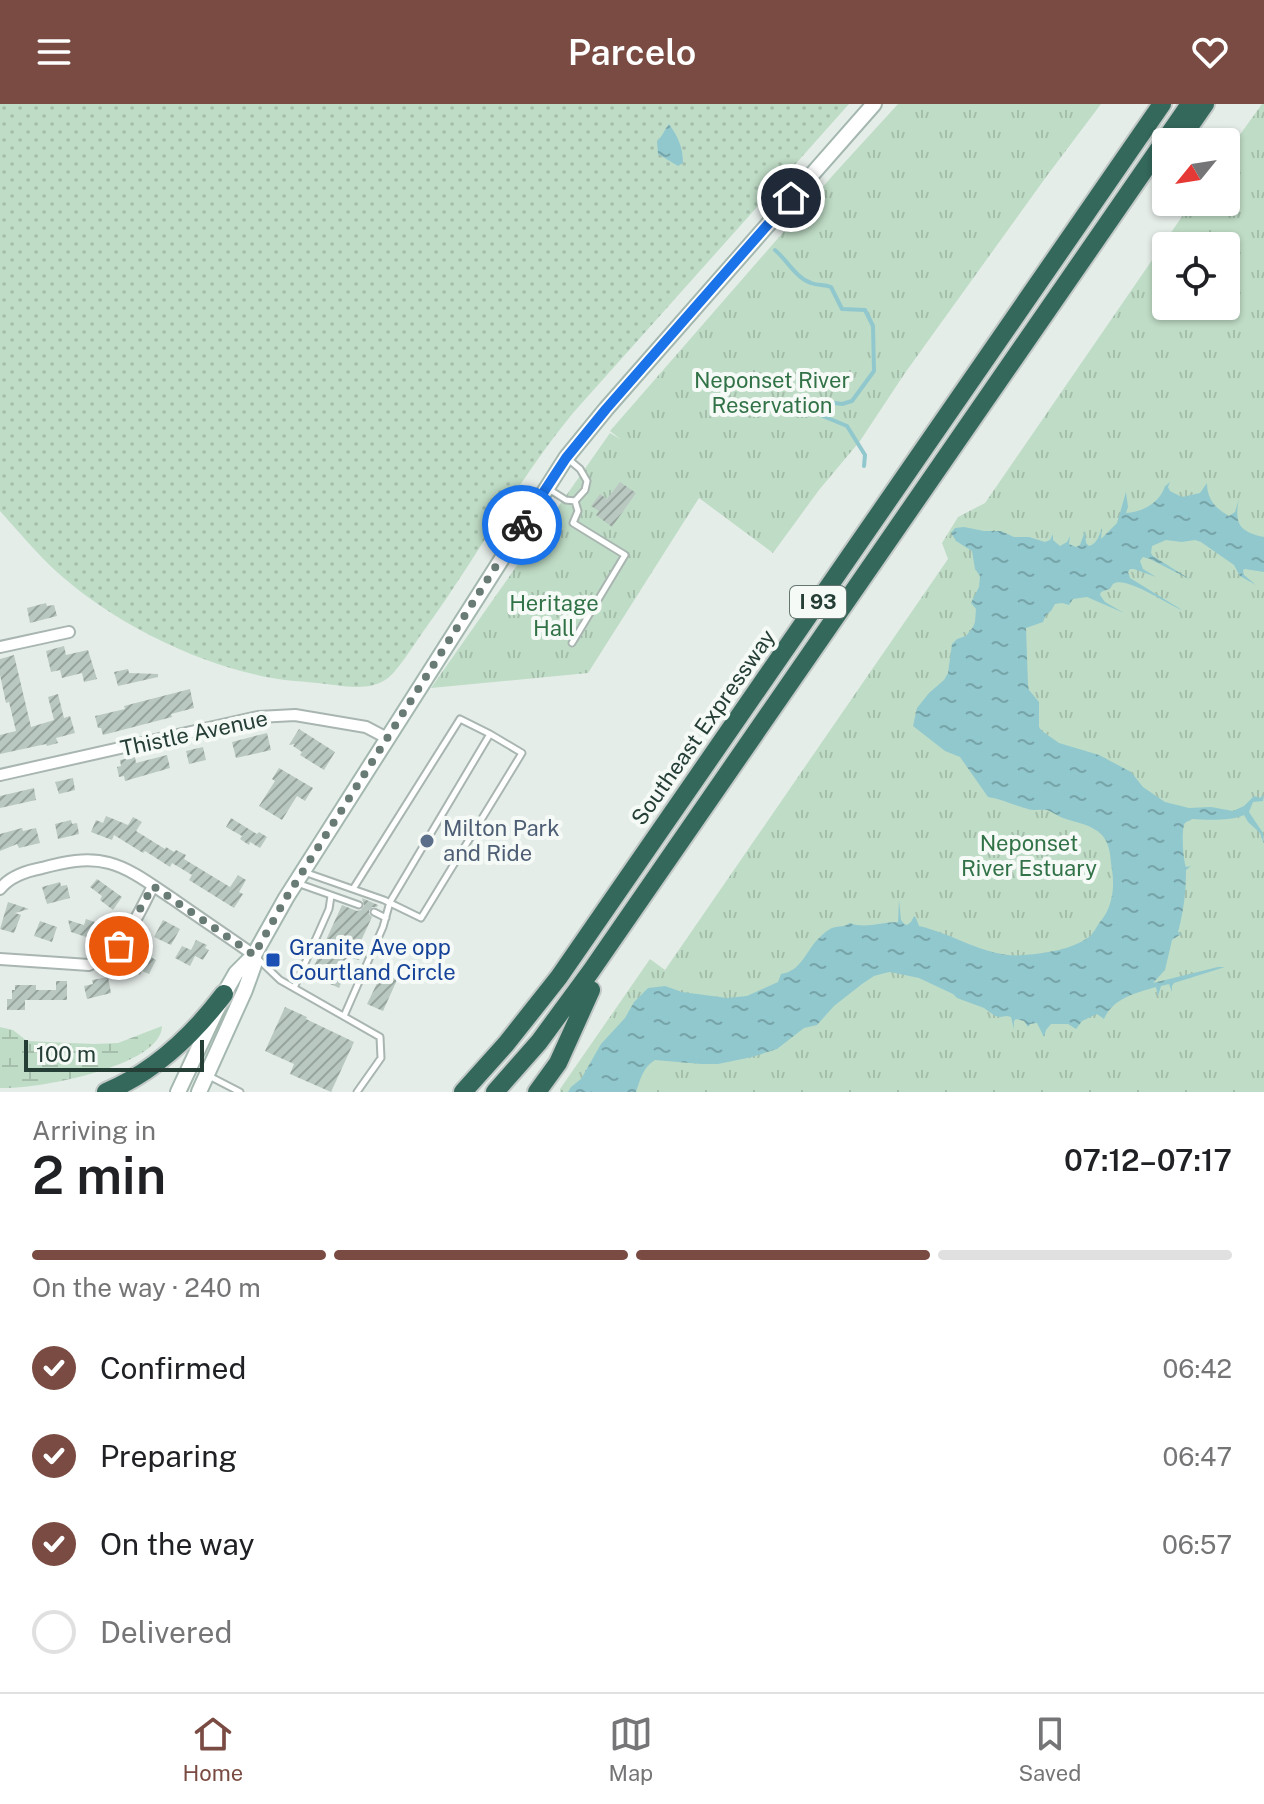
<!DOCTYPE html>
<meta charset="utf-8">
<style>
:root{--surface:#fff;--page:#f6f6f6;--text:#202124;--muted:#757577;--line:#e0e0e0;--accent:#7a4b42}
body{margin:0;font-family:"Public Sans",sans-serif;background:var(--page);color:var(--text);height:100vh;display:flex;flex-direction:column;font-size:30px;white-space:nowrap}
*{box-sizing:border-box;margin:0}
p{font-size:26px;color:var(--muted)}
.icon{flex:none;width:44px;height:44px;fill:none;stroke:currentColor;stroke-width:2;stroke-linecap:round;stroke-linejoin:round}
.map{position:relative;height:988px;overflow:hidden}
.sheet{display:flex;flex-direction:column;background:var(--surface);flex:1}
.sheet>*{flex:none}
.needle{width:52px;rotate:240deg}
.tools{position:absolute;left:1152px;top:24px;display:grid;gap:16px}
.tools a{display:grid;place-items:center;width:88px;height:88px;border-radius:8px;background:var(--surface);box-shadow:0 2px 6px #0004;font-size:40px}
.scale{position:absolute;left:24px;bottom:20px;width:180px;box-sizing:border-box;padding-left:8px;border:4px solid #253e36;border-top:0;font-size:22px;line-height:28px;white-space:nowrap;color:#253e36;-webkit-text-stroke:6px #f5faf7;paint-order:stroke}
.pin{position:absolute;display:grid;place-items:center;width:68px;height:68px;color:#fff;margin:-34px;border:4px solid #fff;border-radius:50%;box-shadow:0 2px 8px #0007}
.courier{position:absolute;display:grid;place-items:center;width:80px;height:80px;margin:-40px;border:6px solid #1a73e8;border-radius:50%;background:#fff;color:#222;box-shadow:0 2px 10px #0007}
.overview em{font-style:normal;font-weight:600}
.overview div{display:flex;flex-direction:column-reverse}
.overview{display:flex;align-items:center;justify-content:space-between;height:136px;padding:0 32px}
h1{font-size:52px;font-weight:600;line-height:60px}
.bar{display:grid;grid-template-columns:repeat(4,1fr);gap:12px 8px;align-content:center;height:96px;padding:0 32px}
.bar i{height:10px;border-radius:6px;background:var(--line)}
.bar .active{background:var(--accent)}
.bar p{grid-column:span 4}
ol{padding:0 32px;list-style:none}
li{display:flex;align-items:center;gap:24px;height:88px}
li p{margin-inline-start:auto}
li .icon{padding:8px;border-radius:50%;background:var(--accent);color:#fff;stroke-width:4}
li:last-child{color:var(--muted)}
li i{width:44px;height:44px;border:4px solid var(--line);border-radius:50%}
header{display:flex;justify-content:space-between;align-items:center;height:104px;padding:0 32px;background:var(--accent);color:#fff;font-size:36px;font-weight:600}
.tab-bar{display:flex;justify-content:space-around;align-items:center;height:112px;border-top:2px solid var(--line);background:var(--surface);font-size:22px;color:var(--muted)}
.tab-bar a{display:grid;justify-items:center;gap:4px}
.tab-bar .active{color:var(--accent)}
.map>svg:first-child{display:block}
.grass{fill:url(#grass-dots)}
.wetland{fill:url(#wetland-marsh)}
.park{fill:url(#park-tufts);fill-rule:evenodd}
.water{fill:url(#water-ripples)}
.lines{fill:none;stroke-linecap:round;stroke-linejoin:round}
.stream{stroke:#91c8ce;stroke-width:4}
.building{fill:url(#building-hatch)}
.lane-casing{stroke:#a8b5b0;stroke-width:9}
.street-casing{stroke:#a8b5b0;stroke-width:14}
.secondary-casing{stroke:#a4b8b0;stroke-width:18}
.highway-casing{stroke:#c2c9c7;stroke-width:22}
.lane{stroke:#fff;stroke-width:5}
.street{stroke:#fff;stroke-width:10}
.secondary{stroke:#fff;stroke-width:14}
.highway{stroke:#33685a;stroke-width:18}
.done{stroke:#687b75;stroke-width:8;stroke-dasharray:0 14.4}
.route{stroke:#1a73e8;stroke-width:10}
.service-dot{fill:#5c6f8a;stroke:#f5faf7;stroke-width:3}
.transit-dot{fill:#1a4fb4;stroke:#f5faf7;stroke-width:3}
.labels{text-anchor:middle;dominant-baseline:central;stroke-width:8;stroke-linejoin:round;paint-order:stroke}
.shield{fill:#f5faf7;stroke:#637670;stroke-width:2}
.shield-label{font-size:20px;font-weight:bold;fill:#253e36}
.park-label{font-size:22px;fill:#327247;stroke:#f5faf7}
.street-label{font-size:22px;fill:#253e36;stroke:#f5faf7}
.service-label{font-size:22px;fill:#4e5e75;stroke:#f5faf7;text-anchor:start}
.transit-label{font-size:22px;fill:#164399;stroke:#f5faf7;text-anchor:start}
</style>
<header><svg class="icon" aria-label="menu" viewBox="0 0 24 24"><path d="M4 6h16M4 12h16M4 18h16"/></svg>Parcelo<svg class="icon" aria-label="heart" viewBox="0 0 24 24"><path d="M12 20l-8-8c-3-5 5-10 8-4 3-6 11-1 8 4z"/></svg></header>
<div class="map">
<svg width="1264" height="988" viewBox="0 0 1264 988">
<defs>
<pattern id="grass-dots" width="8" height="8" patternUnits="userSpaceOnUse" patternTransform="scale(2)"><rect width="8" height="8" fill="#bfdcc6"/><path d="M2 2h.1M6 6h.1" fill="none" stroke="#a4beab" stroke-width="1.8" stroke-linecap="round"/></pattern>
<pattern id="wetland-marsh" width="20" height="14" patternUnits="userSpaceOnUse" patternTransform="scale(2)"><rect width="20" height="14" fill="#bfdcc6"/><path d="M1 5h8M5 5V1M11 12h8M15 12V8" fill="none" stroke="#a4beab"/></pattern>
<pattern id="park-tufts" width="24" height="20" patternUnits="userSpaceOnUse" patternTransform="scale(2)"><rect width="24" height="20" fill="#bfdcc6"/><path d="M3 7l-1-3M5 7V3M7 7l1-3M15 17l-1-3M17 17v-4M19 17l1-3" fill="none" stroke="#a4beab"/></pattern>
<pattern id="water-ripples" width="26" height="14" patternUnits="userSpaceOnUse" patternTransform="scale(2)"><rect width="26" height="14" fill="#91c8ce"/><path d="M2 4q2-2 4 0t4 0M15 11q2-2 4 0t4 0" fill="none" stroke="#76a4a8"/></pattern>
<pattern id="building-hatch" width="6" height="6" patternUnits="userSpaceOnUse" patternTransform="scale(2)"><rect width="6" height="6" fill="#bac8c2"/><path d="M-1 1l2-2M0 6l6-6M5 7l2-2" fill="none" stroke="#97a49e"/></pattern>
</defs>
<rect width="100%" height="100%" fill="#e5ede9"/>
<path class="grass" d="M0,0h849l-276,309c-56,68 -97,146 -148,216 -8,11 -28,43 -37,49 -19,15 -48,7 -71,5 -20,-2 -40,-3 -60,-8 -70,-16 -145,-54 -199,-102 -21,-19 -39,-41 -58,-62z"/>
<path class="wetland" d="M162,922c0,41 -129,64 -162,62v-61l13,3 14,11 67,3 24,-1z"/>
<path class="park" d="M898,0h203l-55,73 -141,196 -45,68 -41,49 -46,63 -74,-55 -111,175 -157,15 179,-255 10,6 -10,-8 224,-257z
M1262,0h2v988h-704v-3l90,-130 15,11 283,-411 -6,-16 16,-26 27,-14 207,-301h34v-48zM1166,142h60v60h-60z"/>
<path class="water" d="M669,20c9,13 14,23 14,39l-5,3 -20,-12 -1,-13c6,-5 7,-11 12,-17z
M1170,378l-2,5 2,4 12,6 18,-4 7,-10c0,16 8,25 22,33l6,-4 4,-13c-5,24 0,33 25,38v35l-19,-3 -2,1 1,5 12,10 -16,-9 -6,-11 -33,-23 -6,-2 -13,2 -16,-2 -14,6 -1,7 2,3 38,24 -41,-21 -7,-2 -3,4 3,8 13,8 -22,-8h-4l-2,3 2,6 52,32c-14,-5 -57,-35 -69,-26 -1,1 -2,4 -4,5l-8,3 -1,3 5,7 19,11 -37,-16 -14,2 -4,6 -7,-2 -7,1 -4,7 -5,4 -3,7 -17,6 2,57 1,5 10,12v25l3,4 17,12 40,12 32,17 12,15 22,15 24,6 22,-1 22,4 11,-5 10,-10 6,2 4,-3 -1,6 -10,1 -4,10 14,21 1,11 -4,-11 -12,-11 -4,-7c-12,6 -38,5 -52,4 -2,2 -5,2 -7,4 -4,5 -2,37 1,44l5,-1 -5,4c0,21 -2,40 -8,62l3,2 -9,6 -7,30 -12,13 65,-16h7l-51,16 -2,3v6l-3,-8 -8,2 -3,10 -2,-9c-20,6 -43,11 -52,32l-7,-5 -15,7 -6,8 -8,-5h-17l-5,6 -2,7 -7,-14 -7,1 -2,3 -4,-6 -8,-2 -2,2v8l-3,-12 -4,-1 -7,1 -5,-1 -11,-8 -27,-10 -4,-4 -34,-16 -29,-6 -5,1 -11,3 -12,8 -28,22 -17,19 -13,3 -27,21 -25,8 -34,7h-17l-46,-4c-12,7 -15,20 -19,32h-68l3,-5 10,-8 20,-35 24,-26 9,-16 14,-14 17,-2 17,6 45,6 20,-2 31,-14 3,-8c20,-3 24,-21 36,-34 4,-4 10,-10 15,-12 8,-3 11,0 18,-5 15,6 32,-1 48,-1l1,-22 2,20 3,4 3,1 4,-3 3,-6 2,2 3,8c36,8 68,33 106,29 21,-2 46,-5 64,-18 5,-4 7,-10 11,-15 12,-14 15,-34 12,-52 -2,-12 -1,-25 -10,-35 -11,-11 -25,-12 -39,-17 -5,-2 -11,-6 -16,-8 -6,-1 -13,1 -19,-1 -13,-3 -26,-10 -40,-12l-28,-40 -15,-6 -32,-25 4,-18 12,-15 15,-13 4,-7 4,-29 5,-5 9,-3 7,-9 2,-5 1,-13 -5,-6 8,-16 1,-11 -5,-7 -3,-18 -16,-10 -5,-8 4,-5 9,-1 20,4h17l13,6h15l16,5 5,-2 3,-6v6l7,6 7,-4 3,-6 -1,8 7,3 4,-2 5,-14 1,12 3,3c8,-2 11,-12 13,-19l-1,12 16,-16 9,-31 2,15 -2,6c14,-1 28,-7 36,-20 6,-11 -2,-2 8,-11z"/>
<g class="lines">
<path class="stream" d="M775,146c12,10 21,28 36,33 7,3 13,1 20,4l11,22 23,1 8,16 1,45 -22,30 -10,3 -22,-3 -5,7 3,6 29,12 18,29 -1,11"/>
</g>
<path class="building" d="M620,378l16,11 -24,34 -16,-12 3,-4 -8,-5 9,-12 7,5z
M46,499l1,3 7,-1 3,11 -27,7 -3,-15z
M64,542l2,9 22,-5 9,29 -13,3 -2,-9 -20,5 -2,-8 -9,2 -5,-21z
M14,551l17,72 23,-7 -6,-23 10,-3 6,24 6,-2 5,17 -19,5 2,5 -11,3 -1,-2 -46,10v-19l16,-4 -7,-29 -3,1 -6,-28v-16z
M128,565l1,4 29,1v3l-40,9 -4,-14z
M190,585l4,19 -23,6 1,3 -69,18 -2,-7h-3l-3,-12 30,-7 -1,-3z
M299,625l36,23 -11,18 -24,-15 2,-3 -9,-6 2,-2 -6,1z
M267,629l4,17 -35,8 -4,-16z
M203,643l3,13 -17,4 -3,-13z
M167,651l3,13 -45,13 -1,-5 -5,1 -2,-10 4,-1 -1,-6 15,-3 1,6z
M279,664l34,20 -8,13 -8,-5 -15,24 -23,-14 16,-25 -3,-2z
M73,674l2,12 -16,4 -4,-12z
M34,684l2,12 -36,8v-12z
M106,712l22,9 5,-8 9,5 -6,9 29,18 1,-2 8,5 2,-2 10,5 -2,4 46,28 8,-12 8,5 -7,12 4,2 -9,14 -45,-28 3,-5 -20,-12 -2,4 -25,-16 -2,2 -29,-18 -2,5 -21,-8 5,-12 7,3z
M231,714l26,16 2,-2 8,5 -7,11 -10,-6 -1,3 -9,-6 2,-3 -16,-9z
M71,716l1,4 5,-1 2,11 -21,5 -3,-15z
M22,724l1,3 13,-3 4,15 -21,5 -2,-4 -17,7v-17z
M97,775l25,18 -9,13 -13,-10 2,-4 -12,-9z
M60,778l1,4 6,-1 3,13 -23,6 -5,-17z
M362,794l16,7 -1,2h-5l-3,3v4l3,3 -12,26 6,3 -7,14 -7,-2 -13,30 -29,-13 32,-70 15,6 4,-1 3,-4z
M8,798l21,7 -14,4 6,2 -7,18 -14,-4z
M86,815l15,5 -6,16 -24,-8 -3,-12 16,5z
M163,816l17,9 -9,16 -17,-8z
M40,817l17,6 -5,15 -18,-6z
M196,836l11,5 -2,3 4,2 -6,10 -8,-4 -5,10 -15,-8 7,-12 9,4z
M144,849l12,7 -7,14 -7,-3 -2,4 -10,-5 7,-13 4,2z
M382,869l15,7 -14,31 -16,-7z
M108,873l3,16 -24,6 -3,-13 9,-2 -1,-4z
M56,877h11v19h-42v10h-18v-11h5v-9h3v-5h21v5h20z
M285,903l22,10 -1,2 48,23 -23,50 -41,-18 4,-10 -29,-13z"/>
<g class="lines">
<defs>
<path id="lane" d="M547,384l19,12 9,1 10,-11 2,-9 -7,-12 -13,-11
M572,539l53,-88 -52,-32 5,-12 -3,-10
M304,768l80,28 37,18 101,-165 -32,-19 -100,168 -7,25 -39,89
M297,779l62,22
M353,785l107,-170 30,15
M374,808l12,6
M257,854l23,22 100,57 1,21 -24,34
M294,884l35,-79 2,-13
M209,972l31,16"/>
<path id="street" d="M0,543l69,-15
M0,671l258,-58 37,-2 71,12 21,11
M0,785c10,-13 26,-18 42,-21 22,-6 45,-11 67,-5 23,6 44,23 64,36 27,19 54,37 81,56
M0,855l89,6c37,-17 46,-45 64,-79"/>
<path id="secondary" d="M178,988l46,-98 12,-21 18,-18 32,-57 280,-440 40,-49 268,-305
M199,988l46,-102 9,-25v-10"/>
<path id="highway" d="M1187,26l18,-26
M106,988c48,-20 87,-57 118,-98
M463,988l43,-48 53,-67 603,-873
M495,988l44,-50 52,-71 599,-867
M537,988l21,-29 33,-73"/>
</defs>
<use href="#lane" class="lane-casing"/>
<use href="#street" class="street-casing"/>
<use href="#secondary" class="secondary-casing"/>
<use href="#highway" class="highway-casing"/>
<use href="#lane" class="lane"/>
<use href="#street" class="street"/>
<use href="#secondary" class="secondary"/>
<use href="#highway" class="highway"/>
</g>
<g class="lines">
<path class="done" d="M119,842l34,-60 101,69 32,-57 236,-373"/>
<path class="route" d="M522,421l44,-67 40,-49 185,-211"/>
</g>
<circle class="service-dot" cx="427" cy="737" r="8"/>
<rect class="transit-dot" x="265" y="848" width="16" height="16" rx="4"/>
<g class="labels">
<rect class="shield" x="790" y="482" width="56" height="32" rx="6"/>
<g class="shield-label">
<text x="818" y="498">I 93</text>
</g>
<g class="park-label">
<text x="772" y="276">Neponset River<tspan x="772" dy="25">Reservation</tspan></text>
<text x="554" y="499">Heritage<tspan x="554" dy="25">Hall</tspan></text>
<text x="1029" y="739">Neponset<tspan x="1029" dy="25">River Estuary</tspan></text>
</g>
<g class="street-label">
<text transform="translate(703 623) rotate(-55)">Southeast Expressway</text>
<text transform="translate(194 629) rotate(-12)">Thistle Avenue</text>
</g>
<g class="service-label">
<text x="443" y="724">Milton Park<tspan x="443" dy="25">and Ride</tspan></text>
</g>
<g class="transit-label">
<text x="289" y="843">Granite Ave opp<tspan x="289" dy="25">Courtland Circle</tspan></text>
</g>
</g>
</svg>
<div class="tools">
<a><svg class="needle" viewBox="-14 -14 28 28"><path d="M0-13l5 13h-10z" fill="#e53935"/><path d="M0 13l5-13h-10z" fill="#757577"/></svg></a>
<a><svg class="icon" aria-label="locate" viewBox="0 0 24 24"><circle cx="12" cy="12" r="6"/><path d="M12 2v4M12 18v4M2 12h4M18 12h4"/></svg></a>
</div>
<div class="scale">100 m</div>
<div class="pin" style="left:119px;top:842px;background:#ea580c"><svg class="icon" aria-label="bag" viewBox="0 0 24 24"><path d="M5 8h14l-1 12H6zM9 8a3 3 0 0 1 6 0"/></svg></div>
<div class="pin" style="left:791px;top:94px;background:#1f2937"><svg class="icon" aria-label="home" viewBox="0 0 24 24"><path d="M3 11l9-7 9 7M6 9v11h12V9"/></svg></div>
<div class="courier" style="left:522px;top:421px"><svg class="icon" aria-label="bike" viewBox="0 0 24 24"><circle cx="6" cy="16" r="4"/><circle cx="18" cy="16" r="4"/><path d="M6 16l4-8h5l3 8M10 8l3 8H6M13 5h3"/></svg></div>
</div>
<section class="sheet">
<div class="overview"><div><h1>2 min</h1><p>Arriving in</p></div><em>07:12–07:17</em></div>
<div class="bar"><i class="active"></i><i class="active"></i><i class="active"></i><i></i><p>On the way · 240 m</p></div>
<ol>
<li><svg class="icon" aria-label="check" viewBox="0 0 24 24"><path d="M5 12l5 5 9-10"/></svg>Confirmed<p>06:42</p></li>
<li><svg class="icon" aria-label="check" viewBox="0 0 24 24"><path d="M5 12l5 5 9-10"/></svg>Preparing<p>06:47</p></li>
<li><svg class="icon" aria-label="check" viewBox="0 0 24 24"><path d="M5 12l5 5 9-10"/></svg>On the way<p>06:57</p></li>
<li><i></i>Delivered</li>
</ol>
</section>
<nav class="tab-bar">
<a class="active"><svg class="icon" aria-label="home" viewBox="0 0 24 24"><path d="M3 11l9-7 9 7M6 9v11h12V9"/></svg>Home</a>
<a><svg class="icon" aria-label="map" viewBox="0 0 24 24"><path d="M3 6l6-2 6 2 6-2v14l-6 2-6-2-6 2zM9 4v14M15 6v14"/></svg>Map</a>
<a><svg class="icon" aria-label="saved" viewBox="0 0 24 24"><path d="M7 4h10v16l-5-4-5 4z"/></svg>Saved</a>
</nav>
